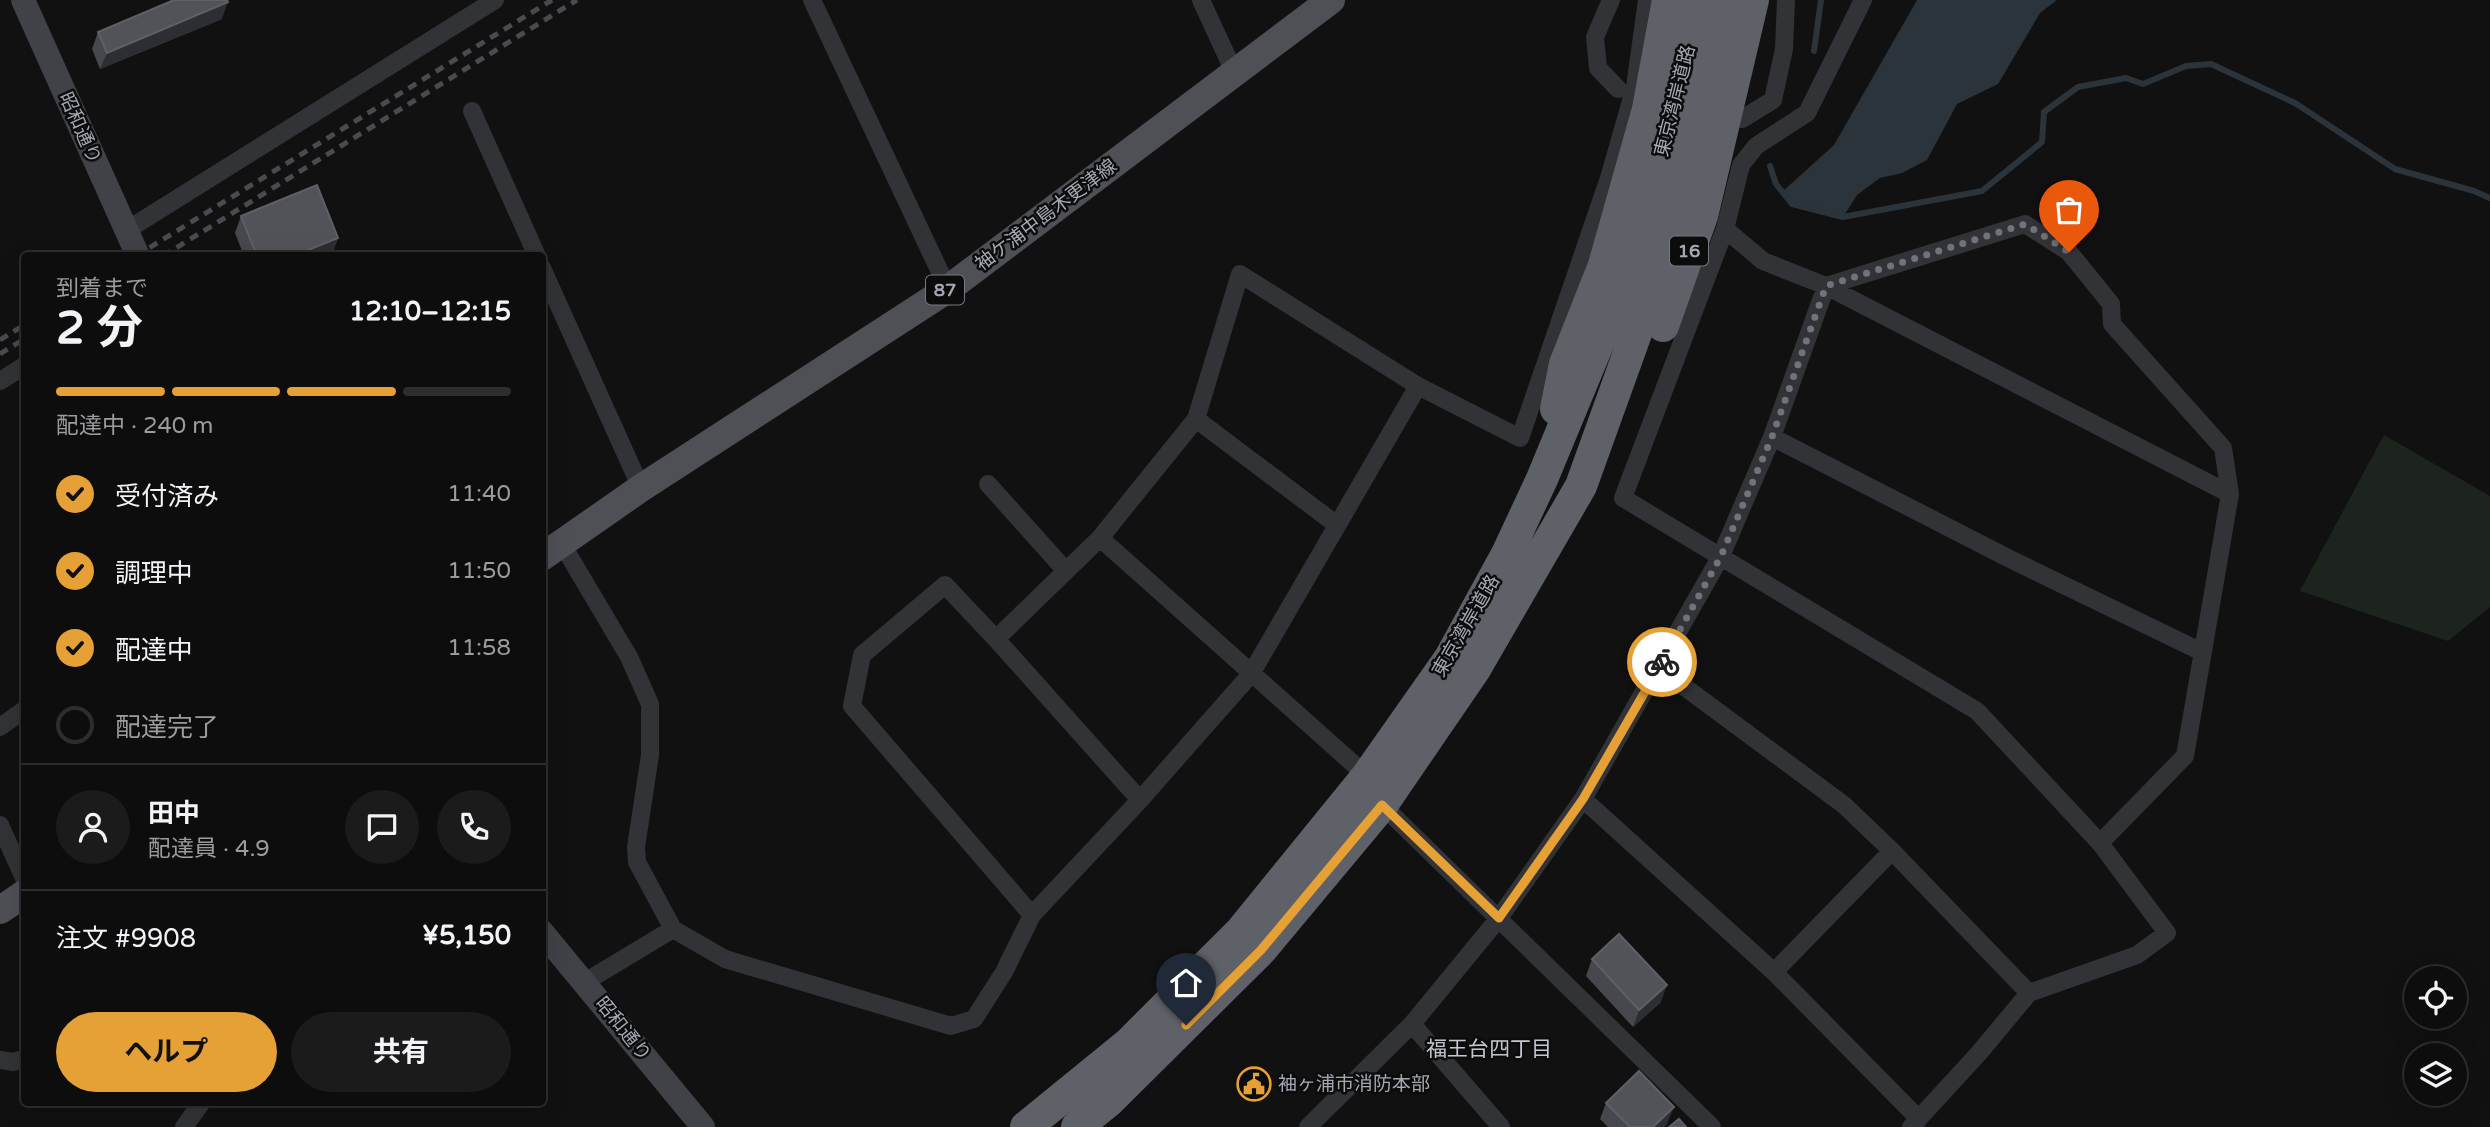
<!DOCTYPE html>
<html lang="ja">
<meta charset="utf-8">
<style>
:root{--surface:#0d0d0e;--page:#1b1b1c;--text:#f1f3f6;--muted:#9a9c9e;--line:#2d2d2e;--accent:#e5a036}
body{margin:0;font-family:"Varela Round","Noto Sans JP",sans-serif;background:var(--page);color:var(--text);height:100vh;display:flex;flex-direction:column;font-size:26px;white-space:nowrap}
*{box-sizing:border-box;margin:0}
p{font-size:23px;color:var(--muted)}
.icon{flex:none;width:38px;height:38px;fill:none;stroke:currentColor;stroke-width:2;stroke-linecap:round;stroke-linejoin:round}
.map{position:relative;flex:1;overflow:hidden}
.sheet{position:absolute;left:21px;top:252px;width:525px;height:854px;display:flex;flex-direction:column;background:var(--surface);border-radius:7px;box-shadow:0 7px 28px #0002,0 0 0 2px var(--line)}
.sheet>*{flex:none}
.controls{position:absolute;left:2404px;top:966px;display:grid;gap:14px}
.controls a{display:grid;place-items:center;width:63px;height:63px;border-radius:50%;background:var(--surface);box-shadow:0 7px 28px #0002,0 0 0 2px var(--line);font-size:35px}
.pin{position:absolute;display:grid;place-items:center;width:60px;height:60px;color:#fff;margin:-72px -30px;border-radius:50% 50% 50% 0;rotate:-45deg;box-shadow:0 0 7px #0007}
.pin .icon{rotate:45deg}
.courier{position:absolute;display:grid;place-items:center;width:70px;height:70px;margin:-35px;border:5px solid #e5a036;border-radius:50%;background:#fff;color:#222;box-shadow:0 2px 9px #0007}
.overview em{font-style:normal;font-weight:700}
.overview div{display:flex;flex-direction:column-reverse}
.overview{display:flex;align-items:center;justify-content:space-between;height:119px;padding:0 35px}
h1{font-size:46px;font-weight:700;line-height:52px}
.bar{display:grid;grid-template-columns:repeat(4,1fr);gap:10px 7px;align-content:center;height:84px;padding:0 35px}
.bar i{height:9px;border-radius:5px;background:var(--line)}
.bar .active{background:var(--accent)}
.bar p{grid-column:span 4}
.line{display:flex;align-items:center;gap:18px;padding:0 35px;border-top:2px solid var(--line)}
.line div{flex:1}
.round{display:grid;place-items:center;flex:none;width:74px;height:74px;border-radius:37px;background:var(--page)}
ol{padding:0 35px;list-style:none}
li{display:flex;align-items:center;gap:21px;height:77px}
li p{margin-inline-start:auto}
li .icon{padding:7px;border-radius:50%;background:var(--accent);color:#111;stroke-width:4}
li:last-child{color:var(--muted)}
li i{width:38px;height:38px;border:4px solid var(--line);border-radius:50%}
.primary-button{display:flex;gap:14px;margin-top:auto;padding:14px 35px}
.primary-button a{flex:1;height:80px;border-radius:42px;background:var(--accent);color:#111;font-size:28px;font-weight:700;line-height:80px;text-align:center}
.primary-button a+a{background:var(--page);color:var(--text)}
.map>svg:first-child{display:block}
.green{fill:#1d241e}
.water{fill:#2b343a}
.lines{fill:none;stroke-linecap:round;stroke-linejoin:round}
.stream{stroke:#2b343a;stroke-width:6}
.street{stroke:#323337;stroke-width:18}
.secondary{stroke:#404247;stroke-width:24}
.primary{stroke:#4e5056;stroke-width:28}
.highway{stroke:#5e6167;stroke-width:32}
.rail{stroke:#494b50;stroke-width:5;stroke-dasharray:9 7;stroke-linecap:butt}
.wall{fill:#47484d}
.shaded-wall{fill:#2d2e31}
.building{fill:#515358;stroke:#5e6066;stroke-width:2}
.done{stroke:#70737a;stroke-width:7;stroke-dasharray:0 12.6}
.route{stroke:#e5a036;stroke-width:9}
.labels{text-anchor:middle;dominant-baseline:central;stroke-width:5;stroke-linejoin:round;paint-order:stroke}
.shield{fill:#0c0c0d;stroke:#767980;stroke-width:2}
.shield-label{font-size:18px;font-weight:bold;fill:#a3a8b2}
.street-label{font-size:19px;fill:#a3a8b2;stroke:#0c0c0d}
.poi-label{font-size:19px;fill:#a3a8b2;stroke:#0c0c0d;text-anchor:start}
.neighbourhood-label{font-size:21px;fill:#c3c7ce;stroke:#0c0c0d}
</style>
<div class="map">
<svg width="2490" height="1127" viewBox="0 0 2490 1127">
<rect width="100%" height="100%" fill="#111112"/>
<path class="green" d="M2384,435l106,61v111l-42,34 -148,-50z"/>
<path class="water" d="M1917,0h140l-17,13 -42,71 -41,20 -30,56 -25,13 -22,5 -23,17 -14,22 -51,-13 -10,-12 52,-47z"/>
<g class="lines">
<path class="stream" d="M1814,51l7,-51
M1770,166l6,18 16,20 51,13 139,-26 60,-49 2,-30 34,-25 48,-9 17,6 43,-18 25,-2 84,39 100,66 79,22 16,7"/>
<path class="street" d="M812,0l136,289
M1201,0l34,74
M1611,0l-16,37 3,31 20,21
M1863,0l-56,113 -51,33 -15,19 -16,64 38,32 63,25 404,208
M472,111l65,145
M1742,119l31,-19 11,-51 2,-49
M1725,229l-102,269 354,213 123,132 67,90 -30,22 -108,38 -50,60 -68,74
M127,230l368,-230
M542,268l99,220
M0,381l24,-15
M1196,419l141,106
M1772,437l238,122 192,93
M988,484l78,87
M1100,538l267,238
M562,544l67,113 21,47v51l-14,92 1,15 36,67
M996,639l104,-101 96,-119 44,-145 178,112
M1659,668l185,137 48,46 137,142
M0,727l24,-17
M1583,799l191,173 145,147
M1382,805l330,322
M0,825l24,53
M1032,915l-180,-209 10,-51 83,-70 51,54 144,161
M1774,972l118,-121
M585,982l88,-53 52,30 226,67 23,-7 30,-47 28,-57 108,-115 111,-126 167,-288 102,52 89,-260 26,-91 12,-87
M1412,1024l89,103
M0,1060l13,2 11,-3
M184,1127l18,-25
M1308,1127l104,-103 87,-106 84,-119 138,-243 51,-119 54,-151 199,-62 44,28 42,52 1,20 111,124 7,46 -45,262 -85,87"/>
<path class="secondary" d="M23,0l115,256
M542,932l161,195"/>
<path class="primary" d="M542,557l99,-69 307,-199 383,-289
M0,910l24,-16"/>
<path class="highway" d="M1663,326l39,-110 51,-216
M1556,409l9,-45 39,-99 44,-156 20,-109
M1026,1127l102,-83 113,-113 126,-155 83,-118 57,-104 35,-75 85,-205 55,-187 17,-87
M1077,1127l33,-27 151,-150 121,-145 93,-136 106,-183 89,-247 42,-150 16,-89"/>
<path class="rail" d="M136,256l416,-256
M163,256l414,-256
M0,340l24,-15
M0,354l24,-15"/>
</g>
<path class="wall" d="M222,19l-122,50 -8,-20 6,-17z
M241,216l97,22 -6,17 -3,1h-85l-9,-23z
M1592,959l69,43 -28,25 -47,-51z
M1606,1103l61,21 -3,3h-56l-8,-8z"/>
<path class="shaded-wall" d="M228,2l-6,17 -122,50 7,-16z
M338,238l-6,17 -3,1h-36z
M1667,985l-6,17 -28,25 6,-17z
M1674,1107l-7,17 -3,3h-11z"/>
<path class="building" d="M174,0h53l1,2 -121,51 -9,-21z
M317,185l21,53 -45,18h-36l-16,-40z
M1619,934l48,51 -28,25 -47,-51z
M1639,1071l35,36 -21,20h-23l-24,-24z
M1679,1119l7,8h-17z"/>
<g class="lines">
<path class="done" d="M1662,662l59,-106 51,-119 54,-151 199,-62 44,28"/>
<path class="route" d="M1186,1025l75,-75 121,-145 117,113 84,-119 79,-137"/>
</g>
<defs>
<symbol id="civic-ring" viewBox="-11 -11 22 22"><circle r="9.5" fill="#0c0c0d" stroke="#e5a036" stroke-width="1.5"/><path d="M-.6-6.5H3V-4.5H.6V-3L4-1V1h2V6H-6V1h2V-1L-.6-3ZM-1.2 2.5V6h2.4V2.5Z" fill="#e5a036"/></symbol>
</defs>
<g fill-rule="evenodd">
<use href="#civic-ring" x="1235" y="1065" width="38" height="38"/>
</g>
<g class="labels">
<g class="shield">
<rect x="1670" y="236.5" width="38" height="29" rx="5"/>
<rect x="926" y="275.5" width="38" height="29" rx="5"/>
</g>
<g class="shield-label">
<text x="1689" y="251">16</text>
<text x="945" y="290">87</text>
</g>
<g class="street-label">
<text transform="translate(1675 101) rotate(-76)">東京湾岸道路</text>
<text transform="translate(80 128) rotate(66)">昭和通り</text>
<text transform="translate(1046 215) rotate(-37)">袖ケ浦中島木更津線</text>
<text transform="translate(1466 626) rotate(-60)">東京湾岸道路</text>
<text transform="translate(623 1029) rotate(51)">昭和通り</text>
</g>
<g class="poi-label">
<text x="1278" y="1084">袖ヶ浦市消防本部</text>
</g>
<g class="neighbourhood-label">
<text x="1489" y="1049">福王台四丁目</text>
</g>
</g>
</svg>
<div class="controls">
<a><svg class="icon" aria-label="locate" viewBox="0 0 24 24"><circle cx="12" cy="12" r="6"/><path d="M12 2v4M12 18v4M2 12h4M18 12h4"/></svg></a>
<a><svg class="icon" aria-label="layers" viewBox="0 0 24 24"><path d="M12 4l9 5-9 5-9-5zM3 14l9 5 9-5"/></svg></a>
</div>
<div class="pin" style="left:2069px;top:252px;background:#ea580c"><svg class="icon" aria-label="bag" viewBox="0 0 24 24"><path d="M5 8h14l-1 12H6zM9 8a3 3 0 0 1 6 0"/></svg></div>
<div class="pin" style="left:1186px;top:1025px;background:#1f2937"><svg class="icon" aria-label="home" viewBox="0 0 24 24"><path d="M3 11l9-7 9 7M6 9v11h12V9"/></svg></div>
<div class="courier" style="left:1662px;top:662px"><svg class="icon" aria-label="bike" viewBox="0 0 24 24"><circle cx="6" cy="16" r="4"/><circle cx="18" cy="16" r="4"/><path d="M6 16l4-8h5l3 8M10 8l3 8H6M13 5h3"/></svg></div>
<section class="sheet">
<div class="overview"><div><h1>2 分</h1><p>到着まで</p></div><em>12:10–12:15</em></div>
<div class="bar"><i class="active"></i><i class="active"></i><i class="active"></i><i></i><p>配達中 · 240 m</p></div>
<ol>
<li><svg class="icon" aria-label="check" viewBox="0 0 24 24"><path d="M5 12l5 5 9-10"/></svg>受付済み<p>11:40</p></li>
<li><svg class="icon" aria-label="check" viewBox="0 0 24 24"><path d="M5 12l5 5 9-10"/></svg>調理中<p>11:50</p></li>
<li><svg class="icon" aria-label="check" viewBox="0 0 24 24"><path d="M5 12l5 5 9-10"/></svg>配達中<p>11:58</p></li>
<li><i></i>配達完了</li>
</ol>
<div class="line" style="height:126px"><a class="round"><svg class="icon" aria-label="person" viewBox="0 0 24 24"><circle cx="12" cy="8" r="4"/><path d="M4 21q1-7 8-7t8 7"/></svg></a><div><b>田中</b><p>配達員 · 4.9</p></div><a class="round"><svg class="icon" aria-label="chat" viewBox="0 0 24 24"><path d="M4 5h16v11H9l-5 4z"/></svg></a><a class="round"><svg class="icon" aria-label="phone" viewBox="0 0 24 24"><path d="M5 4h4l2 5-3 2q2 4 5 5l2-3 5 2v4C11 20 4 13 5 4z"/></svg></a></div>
<div class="line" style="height:91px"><div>注文 #9908</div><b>¥5,150</b></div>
<div class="primary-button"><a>ヘルプ</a><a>共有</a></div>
</section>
</div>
